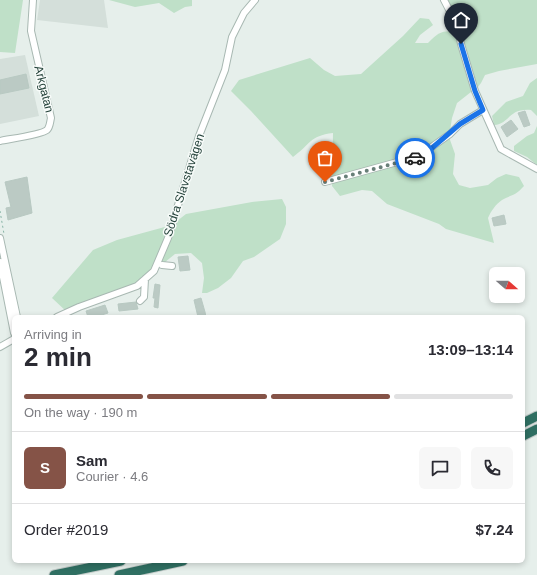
<!DOCTYPE html>
<meta charset="utf-8">
<style>
:root{--surface:#fff;--page:#f7f7f7;--text:#2b2b33;--muted:#7c7c81;--line:#e1e1e2;--accent:#855347}
body{margin:0;font-family:Helvetica,sans-serif;background:var(--page);color:var(--text);height:100vh;display:flex;flex-direction:column;font-size:15px;white-space:nowrap}
*{box-sizing:border-box;margin:0}
p{font-size:13px;color:var(--muted)}
.icon{flex:none;width:22px;height:22px;fill:none;stroke:currentColor;stroke-width:2;stroke-linecap:round;stroke-linejoin:round}
.map{position:relative;flex:1;overflow:hidden}
.sheet{position:absolute;left:12px;top:315px;width:513px;height:248px;display:flex;flex-direction:column;background:var(--surface);border-radius:6px;box-shadow:0 2px 6px #0003}
.sheet>*{flex:none}
.needle{width:26px;rotate:110deg}
.tools{position:absolute;left:489px;top:267px;display:grid;gap:8px}
.tools a{display:grid;place-items:center;width:36px;height:36px;border-radius:6px;background:var(--surface);box-shadow:0 2px 6px #0003;font-size:20px}
.pin{position:absolute;display:grid;place-items:center;width:34px;height:34px;color:#fff;margin:-41px -17px;border-radius:50% 50% 50% 0;rotate:-45deg;box-shadow:0 0 4px #0007}
.pin .icon{rotate:45deg}
.courier{position:absolute;display:grid;place-items:center;width:40px;height:40px;margin:-20px;border:3px solid #1a73e8;border-radius:50%;background:#fff;color:#222;box-shadow:0 1px 5px #0007}
.headline em{font-style:normal;font-weight:700}
.headline div{display:flex;flex-direction:column-reverse}
.headline{display:flex;align-items:center;justify-content:space-between;height:68px;padding:0 12px}
h1{font-size:26px;font-weight:700;line-height:30px}
.bar{display:grid;grid-template-columns:repeat(4,1fr);gap:6px 4px;align-content:center;height:48px;padding:0 12px}
.bar i{height:5px;border-radius:3px;background:var(--line)}
.bar .on{background:var(--accent)}
.bar p{grid-column:span 4}
.line{display:flex;align-items:center;gap:10px;padding:0 12px;border-top:1px solid var(--line)}
.line div{flex:1}
.round{display:grid;place-items:center;flex:none;width:42px;height:42px;border-radius:6px;background:var(--page)}
.map>svg:first-child{display:block}
.built{fill:#d4dfda}
.green{fill:#bfe0c8}
.building{fill:#bbcac4;stroke:#b8c9c2}
.lines{fill:none;stroke-linecap:round;stroke-linejoin:round}
.minor-casing{stroke:#a8b8b2;stroke-width:8}
.highway-casing{stroke:#c2cac8;stroke-width:11}
.path{stroke:#86b3a5;stroke-width:1;stroke-dasharray:2 3;stroke-linecap:butt}
.minor{stroke:#fff;stroke-width:6}
.highway{stroke:#2f6f62;stroke-width:9}
.done{stroke:#687f78;stroke-width:4;stroke-dasharray:0 7.2}
.route{stroke:#1a73e8;stroke-width:5}
.labels{text-anchor:middle;dominant-baseline:central;stroke-width:3;stroke-linejoin:round;paint-order:stroke}
.street-label{font-size:12px;fill:#24423a;stroke:#f7fbf9}
</style>
<div class="map">
<svg width="537" height="575" viewBox="0 0 537 575">
<rect width="100%" height="100%" fill="#e6efeb"/>
<path class="built" d="M40,0h64l4,28 -71,-8z
M25,55l14,61 -39,8v-65z"/>
<path class="green" d="M0,0h23l-8,53 -15,-1z
M109,0h83v6l-7,1 -11,6 -15,-10 -24,4z
M444,0h93v64l-38,7 -14,4 -4,8 -6,8 -4,1 -14,11 -5,15 -3,19 6,17 -2,20 6,11 11,3 18,-3 9,-7 9,-4 13,3 5,9c-9,10 -11,8 -22,14 -6,4 -11,11 -14,18l6,25 -48,-14 -7,-5 -52,-20 -15,-13 -10,-1 -22,6 -8,-10 1,-53c-24,3 -22,11 -40,24l-42,-46 -20,-20 8,-11 71,-22 14,12 11,6 26,-2 42,-38 17,-18 9,1 4,6 -13,10 -5,8h13c11,-11 14,-13 31,-11z
M537,78v38l-6,-6c-23,-2 -21,14 -37,15l-2,-9 14,-14 17,-6 7,-13z
M537,126v39l-10,-8 -13,-6v-5l13,-10 7,-3z
M282,199l4,8v17l-6,15 -26,18 -11,4 -12,17 -13,10 -11,5h-5l2,-15 -2,-15 -11,-10 -16,1 -21,17 -17,15 -70,26 -15,-14 41,-48 24,-10 55,-15 14,-11 66,-12z"/>
<path class="building" d="M26,74l3,14 -29,6v-14z
M525,111l5,14 -6,2 -6,-14z
M511,120l7,9 -11,8 -6,-10z
M27,177l5,36 -24,7 -2,-12 5,-1 -6,-25z
M504,215l2,9 -12,2 -2,-8z
M188,256l2,14 -10,1 -2,-14z
M155,284l5,1 -2,23 -4,-1 1,-9h-2z
M201,298l4,14 1,5h-8l-4,-17z
M136,302l2,7 -19,2 -1,-7z
M105,305l3,8 -13,4h-7l-2,-6z"/>
<g class="lines">
<defs>
<path id="minor" d="M444,0l13,25 4,19 14,47 26,58 36,20
M0,141c9,-2 41,-6 47,-11 3,-3 3,-8 4,-12l-20,-87 2,-31
M325,182l94,-26 31,-22 10,-10 23,-14
M0,238l17,79
M0,262l14,71
M162,265l10,1
M140,301l4,-4 1,-18
M57,317l22,-10 58,-21 17,-15 14,-33 31,-102 26,-66 7,-33 12,-24 11,-13
M0,347l14,-8"/>
<path id="highway" d="M523,423l14,-7
M523,436l14,-7
M54,575l67,-14
M119,575l64,-14"/>
</defs>
<use href="#minor" class="minor-casing"/>
<use href="#highway" class="highway-casing"/>
<path class="path" d="M0,211l4,23"/>
<use href="#minor" class="minor"/>
<use href="#highway" class="highway"/>
</g>
<g class="lines">
<path class="done" d="M325,182l90,-24"/>
<path class="route" d="M415,158l17,-10 28,-24 23,-14 -8,-19 -14,-47"/>
</g>
<g class="labels">
<g class="street-label">
<text transform="translate(44 89) rotate(76)">Arkgatan</text>
<text transform="translate(184 185) rotate(-72)">Södra Slavstavägen</text>
</g>
</g>
</svg>
<div class="tools">
<a><svg class="needle" viewBox="-14 -14 28 28"><path d="M0-13l5 13h-10z" fill="#e53935"/><path d="M0 13l5-13h-10z" fill="#7c7c81"/></svg></a>
</div>
<div class="pin" style="left:325px;top:182px;background:#ea580c"><svg class="icon" aria-label="bag" viewBox="0 0 24 24"><path d="M5 8h14l-1 12H6zM9 8a3 3 0 0 1 6 0"/></svg></div>
<div class="pin" style="left:461px;top:44px;background:#1f2937"><svg class="icon" aria-label="home" viewBox="0 0 24 24"><path d="M3 11l9-7 9 7M6 9v11h12V9"/></svg></div>
<div class="courier" style="left:415px;top:158px"><svg class="icon" aria-label="car" viewBox="0 0 24 24"><path d="M5 17H2v-5l4-1 3-4h7l3 4 3 1v5h-3M9 17h6M6 11h13"/><circle cx="7" cy="17" r="2"/><circle cx="17" cy="17" r="2"/></svg></div>
<section class="sheet">
<div class="headline"><div><h1>2 min</h1><p>Arriving in</p></div><em>13:09–13:14</em></div>
<div class="bar"><i class="on"></i><i class="on"></i><i class="on"></i><i></i><p>On the way · 190 m</p></div>
<div class="line" style="height:72px"><b class="round" style="background:var(--accent);color:#fff">S</b><div><b>Sam</b><p>Courier · 4.6</p></div><a class="round"><svg class="icon" aria-label="chat" viewBox="0 0 24 24"><path d="M4 5h16v11H9l-5 4z"/></svg></a><a class="round"><svg class="icon" aria-label="phone" viewBox="0 0 24 24"><path d="M5 4h4l2 5-3 2q2 4 5 5l2-3 5 2v4C11 20 4 13 5 4z"/></svg></a></div>
<div class="line" style="height:52px"><div>Order #2019</div><b>$7.24</b></div>
</section>
</div>
